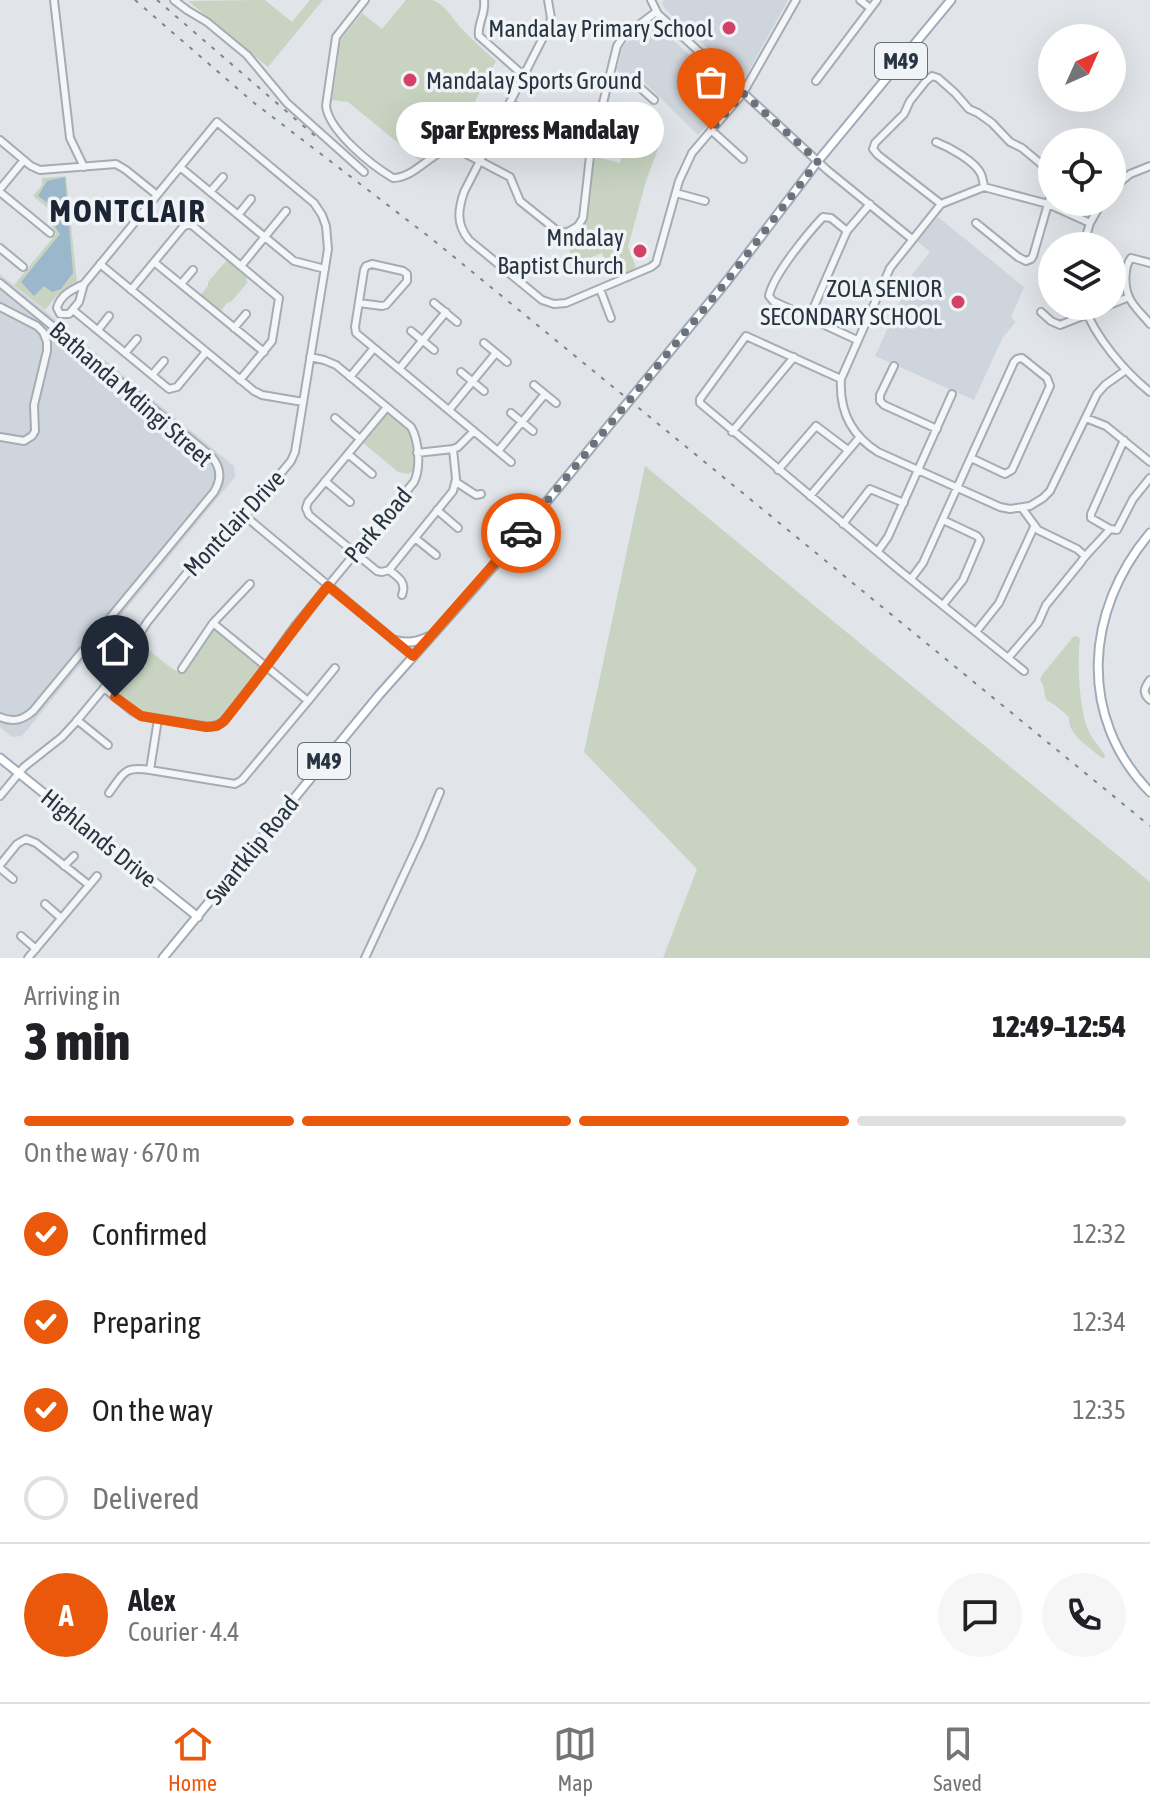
<!DOCTYPE html>
<meta charset="utf-8">
<style>
:root{--surface:#fff;--page:#f6f6f6;--text:#202124;--muted:#757577;--line:#e0e0e0;--accent:#ea580c}
body{margin:0;font-family:"Asap Condensed",sans-serif;background:var(--page);color:var(--text);height:100vh;display:flex;flex-direction:column;font-size:30px;white-space:nowrap}
*{box-sizing:border-box;margin:0}
p{font-size:26px;color:var(--muted)}
.icon{flex:none;width:44px;height:44px;fill:none;stroke:currentColor;stroke-width:2;stroke-linecap:round;stroke-linejoin:round}
.map{position:relative;height:958px;overflow:hidden}
.sheet{display:flex;flex-direction:column;background:var(--surface);flex:1}
.sheet>*{flex:none}
.needle{width:52px;rotate:45deg}
.buttons{position:absolute;left:1038px;top:24px;display:grid;gap:16px}
.buttons a{display:grid;place-items:center;width:88px;height:88px;border-radius:50%;background:var(--surface);box-shadow:0 8px 32px #0002;font-size:40px}
.pin{position:absolute;display:grid;place-items:center;width:68px;height:68px;color:#fff;margin:-82px -34px;border-radius:50% 50% 50% 0;rotate:-45deg;box-shadow:0 0 8px #0007}
.pin .icon{rotate:45deg}
.courier{position:absolute;display:grid;place-items:center;width:80px;height:80px;margin:-40px;border:6px solid #ea580c;border-radius:50%;background:#fff;color:#222;box-shadow:0 2px 10px #0007}
.bubble{position:absolute;height:56px;border-radius:28px;background:var(--surface);box-shadow:0 8px 32px #0002;font-size:26px;font-weight:800;line-height:56px;text-align:center}
.headline em{font-style:normal;font-weight:800}
.headline div{display:flex;flex-direction:column-reverse}
.headline{display:flex;align-items:center;justify-content:space-between;height:136px;padding:0 24px}
h1{font-size:52px;font-weight:800;line-height:60px}
.bar{display:grid;grid-template-columns:repeat(4,1fr);gap:12px 8px;align-content:center;height:96px;padding:0 24px}
.bar i{height:10px;border-radius:6px;background:var(--line)}
.bar .selected{background:var(--accent)}
.bar p{grid-column:span 4}
.line{display:flex;align-items:center;gap:20px;padding:0 24px;border-top:2px solid var(--line)}
.line div{flex:1}
.round{display:grid;place-items:center;flex:none;width:84px;height:84px;border-radius:42px;background:var(--page)}
ol{padding:0 24px;list-style:none}
li{display:flex;align-items:center;gap:24px;height:88px}
li p{margin-inline-start:auto}
li .icon{padding:8px;border-radius:50%;background:var(--accent);color:#fff;stroke-width:4}
li:last-child{color:var(--muted)}
li i{width:44px;height:44px;border:4px solid var(--line);border-radius:50%}
.tabs{display:flex;justify-content:space-around;align-items:center;height:112px;border-top:2px solid var(--line);background:var(--surface);font-size:22px;color:var(--muted)}
.tabs a{display:grid;justify-items:center;gap:4px}
.tabs .selected{color:var(--accent)}
.map>svg:first-child{display:block}
.built{fill:#cfd5dc}
.green{fill:#c8d4c1}
.water{fill:#9ab7cc}
.lines{fill:none;stroke-linecap:round;stroke-linejoin:round}
.minor-casing{stroke:#a6acb4;stroke-width:10}
.major-casing{stroke:#9fabb6;stroke-width:11}
.minor{stroke:#f4f6f8;stroke-width:6}
.major{stroke:#fff;stroke-width:7}
.rail{stroke:#798694;stroke-width:2;stroke-dasharray:4 8;stroke-linecap:butt}
.major-bridge-casing{stroke:#9fabb6;stroke-width:11;stroke-linecap:butt}
.major-bridge{stroke:#fff;stroke-width:7}
.done{stroke:#69727d;stroke-width:8;stroke-dasharray:0 14.4}
.route{stroke:#ea580c;stroke-width:10}
.poi-dot{fill:#d44166;stroke:#f0f4f7;stroke-width:3}
.labels{text-anchor:middle;dominant-baseline:central;stroke-width:7;stroke-linejoin:round;paint-order:stroke}
.shield{fill:#f0f4f7;stroke:#646e78;stroke-width:2}
.shield-label{font-size:22px;font-weight:bold;fill:#283442}
.poi-label{font-size:24px;fill:#283442;stroke:#f0f4f7;text-anchor:end}
.street-label{font-size:24px;fill:#283442;stroke:#f0f4f7}
.district-label{font-size:32px;font-weight:bold;letter-spacing:2px;fill:#1b2533;stroke:#f0f4f7}
</style>
<div class="map">
<svg width="1150" height="958" viewBox="0 0 1150 958">
<rect width="100%" height="100%" fill="#e1e5ea"/>
<path class="built" d="M664,0h124l-42,76 -7,1 -73,-67 -4,-6z
M650,23l5,1 77,69v3l-34,39 -56,-55 -22,-5 -3,-6 6,-23z
M938,217l86,70 -13,30 5,5 -13,15 -29,63 -99,-44 38,-83 17,-21 -13,-11z
M0,274l234,192 1,11 -213,259 -10,1 -12,-10z"/>
<path class="green" d="M265,0l27,22 18,-22h13l-55,67 -80,-66z
M406,0c8,0 18,0 26,0 14,4 21,20 31,30 10,10 21,21 33,31l-42,81 -12,4 -23,14 -71,-58 -16,-2 9,-61 21,-26 20,16z
M627,135l13,3 18,11 -12,32 -18,66 9,23 -23,10 -12,-27 -27,11 -11,-28 15,-7 7,-10 7,-63 27,7z
M66,176l11,107 -19,11 -13,16 -31,-25 42,-51 -4,-8 7,-9 -26,-21 9,-11v-7z
M227,260l21,17 -2,3 2,2 -17,20 -4,1 -7,9 -20,-17 8,-9v-4z
M387,411c28,15 30,33 29,62l-6,-1 -1,2 -11,-2 -37,-31z
M645,466l505,416v76h-487l34,-89 -113,-117z
M214,629l47,39v4l-45,51 -5,2 -71,-12 -30,-24 1,-6 27,-42 33,27 12,6 8,-9v-5l20,-30z
M1077,636l3,3c-3,24 -1,73 10,95 4,7 10,14 15,21l-1,3h-2c-13,-11 -35,-24 -33,-41l-14,-12 -9,-5 -3,-15 -3,-5 2,-5 31,-38z"/>
<path class="water" d="M65,177l8,96 -12,16 -9,3 -8,-6 -10,10 -13,-14 39,-48 -5,-7 8,-9 -1,-5 -24,-17 9,-15z"/>
<g class="lines">
<defs>
<path id="minor" d="M54,0l16,138 14,29
M174,0l13,10 20,12 40,33 40,48 77,69
M365,0l-29,37 -10,69c3,25 45,59 67,72 24,0 40,-31 64,-29l53,28 10,24 35,28 11,4 12,-7 5,-8 7,-62 27,-110 6,-9 33,-25
M484,0c2,15 -7,23 -5,36l45,40
M548,0l3,18 -2,8 -85,166c-6,18 -8,32 5,48l73,60 12,4 12,-1 85,-36 5,-4 23,-82 13,-28 51,-60 53,-93
M651,0l7,14 22,20 147,136 85,69
M860,0l10,8
M609,77l27,7 18,16
M816,81l61,-81
M510,103l17,9
M711,130l32,29
M0,140l31,26 9,4 76,-6 10,6 31,25
M936,142c13,5 39,19 45,32 1,2 3,11 3,13
M180,167l114,94 31,8
M0,189l24,-29
M1112,189l18,-15 20,-8
M0,192l50,41
M210,192l13,-15
M676,193l29,8
M941,204l-63,-49 -5,-6 2,-6 29,-29 6,-13 16,-20 6,-5 6,2 17,15 14,16 9,4 14,10 18,19 12,6 30,25
M238,215l13,-16
M976,223l42,34 8,4 5,-2 2,-3 19,-66
M1090,223l-42,-19 -64,-17 -43,17 -51,64 -49,111c-2,32 10,56 37,73l122,55 10,2 20,-3 13,-8 7,-7 47,-97 8,-9 21,-15
M847,231l-16,-13 -8,-1c-15,16 -50,58 -54,79l4,5 84,39
M1083,246l7,-23 12,-21
M0,248l23,19
M154,262l110,90
M1150,263l-19,-5c-7,9 -7,28 -2,39 4,10 15,19 21,27
M100,264l154,127 8,4 41,7
M241,266l45,-55
M0,283l211,173c10,11 11,23 3,36l-181,219c-10,9 -20,12 -33,6
M181,284l12,-14
M600,289l11,29
M131,290l52,-63 5,-3 5,2 86,72 -7,43 -32,39
M359,303l23,3 4,-1 21,-24v-7l-4,-3 -31,-7 -6,2 -2,4 -9,57 1,6 155,129
M434,303l23,19
M1112,304l17,-7
M1084,306c11,31 41,66 66,86
M0,307l37,19 6,6 4,10v9l-13,54 1,26 -3,5 -8,5 -24,-4
M73,310l96,79 8,-2 29,-35
M1041,312l10,9 9,4 48,-19
M809,318l38,-87 23,-27
M234,328l12,-14
M98,330l11,-14
M411,331l23,19
M484,343l23,19
M125,353l12,-14
M894,366l-14,29v6l4,4 53,24
M399,369l47,-57
M461,372l23,19
M152,375l12,-14
M350,377l24,-29
M841,379l-95,-43 -46,63v4l199,167 125,101
M534,385l22,18
M387,407l-79,95 -2,6 3,7 68,56 5,1 7,-2 64,-79 3,-12 -3,-30
M449,410l47,-57
M511,413l22,18
M335,418l25,21
M1086,418l20,8 44,36
M732,432l62,-75
M1124,440l-33,74v4l19,11 7,1 16,-31 17,-21
M498,451l47,-57
M417,453l36,-4 5,-2 16,-16
M348,454l24,20
M778,470l38,-44 32,24
M325,481l25,21
M456,482l20,13 5,-1
M810,496l49,-58
M1022,508l16,22 39,19 7,6
M437,510l21,18
M245,516l168,140
M943,520l34,16 3,4 -17,40 -20,25
M843,524l27,-35 34,14
M415,538l21,17
M878,551l10,-14 64,-143
M389,570c9,7 18,12 13,25
M911,579l12,-16 91,-201 3,-3 5,-1 25,20 3,8 -38,84 -7,4 -34,-16
M976,632l23,-29 35,-76
M1008,658l30,-35 8,-18 35,-43c4,-7 22,-24 29,-33
M182,669l31,-46 37,-39
M1150,680c-6,8 -8,13 0,20
M104,688l28,23 9,5 69,11 12,-4 38,-48 35,-49 119,-144c7,-14 5,-41 -3,-55l-75,-62 -12,-5 -14,-3
M308,701l27,-33
M158,719l-8,51 85,14 7,-4 66,-79 -95,-78
M77,720l31,25
M109,793c15,-20 14,-27 41,-23
M0,796l24,-29 38,-30 13,-14 29,-35 44,-67 38,-47 55,-53 50,-60 4,-9 33,-203 -2,-23 -4,-11 -8,-12 -97,-81 -133,162 -5,18 -10,12h-9l-3,-6c3,-13 16,-19 27,-24
M0,865l17,-21 9,-5 10,4 53,42
M64,866l10,-10
M0,868l13,11
M45,904l16,14
M21,936l15,13
M28,958l69,-82
M365,958l55,-118 20,-48"/>
<path id="major" d="M643,384l84,-103 91,-120 133,-161
M1150,533c-65,77 -73,184 0,259
M394,640c14,4 23,2 36,-4
M0,758l198,159
M163,958l216,-263 120,-135 117,-143"/>
</defs>
<use href="#minor" class="minor-casing"/>
<use href="#major" class="major-casing"/>
<use href="#minor" class="minor"/>
<use href="#major" class="major"/>
<path class="rail" d="M135,0l118,102 179,137 718,587
M157,0l158,136"/>
<defs>
<path id="major-bridge" d="M616,417l27,-33"/>
</defs>
<use href="#major-bridge" class="major-bridge-casing"/>
<use href="#major-bridge" class="major-bridge"/>
</g>
<g class="lines">
<path class="done" d="M521,533l206,-252 91,-120 -75,-68 -32,37"/>
<path class="route" d="M115,697l26,19 65,11 11,-1 7,-5c36,-44 68,-91 104,-135l85,70 108,-123"/>
</g>
<g class="poi-dot">
<circle cx="729" cy="28" r="8"/>
<circle cx="410" cy="80" r="8"/>
<circle cx="640" cy="251" r="8"/>
<circle cx="958" cy="302" r="8"/>
</g>
<g class="labels">
<g class="shield">
<rect x="875" y="43" width="52" height="36" rx="6"/>
<rect x="298" y="743" width="52" height="36" rx="6"/>
</g>
<g class="shield-label">
<text x="901" y="61">M49</text>
<text x="324" y="761">M49</text>
</g>
<g class="poi-label">
<text x="713" y="28">Mandalay Primary School</text>
<text x="426" y="80" text-anchor="start">Mandalay Sports Ground</text>
<text x="624" y="237">Mndalay<tspan x="624" dy="28">Baptist Church</tspan></text>
<text x="942" y="288">ZOLA SENIOR<tspan x="942" dy="28">SECONDARY SCHOOL</tspan></text>
</g>
<g class="street-label">
<text transform="translate(131 394) rotate(41)">Bathanda Mdingi Street</text>
<text transform="translate(234 523) rotate(-47)">Montclair Drive</text>
<text transform="translate(378 525) rotate(-50)">Park Road</text>
<text transform="translate(99 838) rotate(39)">Highlands Drive</text>
<text transform="translate(252 850) rotate(-51)">Swartklip Road</text>
</g>
<g class="district-label">
<text x="128" y="210">MONTCLAIR</text>
</g>
</g>
</svg>
<div class="buttons">
<a><svg class="needle" viewBox="-14 -14 28 28"><path d="M0-13l5 13h-10z" fill="#e53935"/><path d="M0 13l5-13h-10z" fill="#757577"/></svg></a>
<a><svg class="icon" aria-label="locate" viewBox="0 0 24 24"><circle cx="12" cy="12" r="6"/><path d="M12 2v4M12 18v4M2 12h4M18 12h4"/></svg></a>
<a><svg class="icon" aria-label="layers" viewBox="0 0 24 24"><path d="M12 4l9 5-9 5-9-5zM3 14l9 5 9-5"/></svg></a>
</div>
<div class="pin" style="left:711px;top:130px;background:#ea580c"><svg class="icon" aria-label="bag" viewBox="0 0 24 24"><path d="M5 8h14l-1 12H6zM9 8a3 3 0 0 1 6 0"/></svg></div>
<div class="pin" style="left:115px;top:697px;background:#1f2937"><svg class="icon" aria-label="home" viewBox="0 0 24 24"><path d="M3 11l9-7 9 7M6 9v11h12V9"/></svg></div>
<div class="courier" style="left:521px;top:533px"><svg class="icon" aria-label="car" viewBox="0 0 24 24"><path d="M5 17H2v-5l4-1 3-4h7l3 4 3 1v5h-3M9 17h6M6 11h13"/><circle cx="7" cy="17" r="2"/><circle cx="17" cy="17" r="2"/></svg></div>
<div class="bubble" style="left:396px;top:102px;width:268px">Spar Express Mandalay</div>
</div>
<section class="sheet">
<div class="headline"><div><h1>3 min</h1><p>Arriving in</p></div><em>12:49–12:54</em></div>
<div class="bar"><i class="selected"></i><i class="selected"></i><i class="selected"></i><i></i><p>On the way · 670 m</p></div>
<ol>
<li><svg class="icon" aria-label="check" viewBox="0 0 24 24"><path d="M5 12l5 5 9-10"/></svg>Confirmed<p>12:32</p></li>
<li><svg class="icon" aria-label="check" viewBox="0 0 24 24"><path d="M5 12l5 5 9-10"/></svg>Preparing<p>12:34</p></li>
<li><svg class="icon" aria-label="check" viewBox="0 0 24 24"><path d="M5 12l5 5 9-10"/></svg>On the way<p>12:35</p></li>
<li><i></i>Delivered</li>
</ol>
<div class="line" style="height:144px"><b class="round" style="background:var(--accent);color:#fff">A</b><div><b>Alex</b><p>Courier · 4.4</p></div><a class="round"><svg class="icon" aria-label="chat" viewBox="0 0 24 24"><path d="M4 5h16v11H9l-5 4z"/></svg></a><a class="round"><svg class="icon" aria-label="phone" viewBox="0 0 24 24"><path d="M5 4h4l2 5-3 2q2 4 5 5l2-3 5 2v4C11 20 4 13 5 4z"/></svg></a></div>
</section>
<nav class="tabs">
<a class="selected"><svg class="icon" aria-label="home" viewBox="0 0 24 24"><path d="M3 11l9-7 9 7M6 9v11h12V9"/></svg>Home</a>
<a><svg class="icon" aria-label="map" viewBox="0 0 24 24"><path d="M3 6l6-2 6 2 6-2v14l-6 2-6-2-6 2zM9 4v14M15 6v14"/></svg>Map</a>
<a><svg class="icon" aria-label="saved" viewBox="0 0 24 24"><path d="M7 4h10v16l-5-4-5 4z"/></svg>Saved</a>
</nav>
